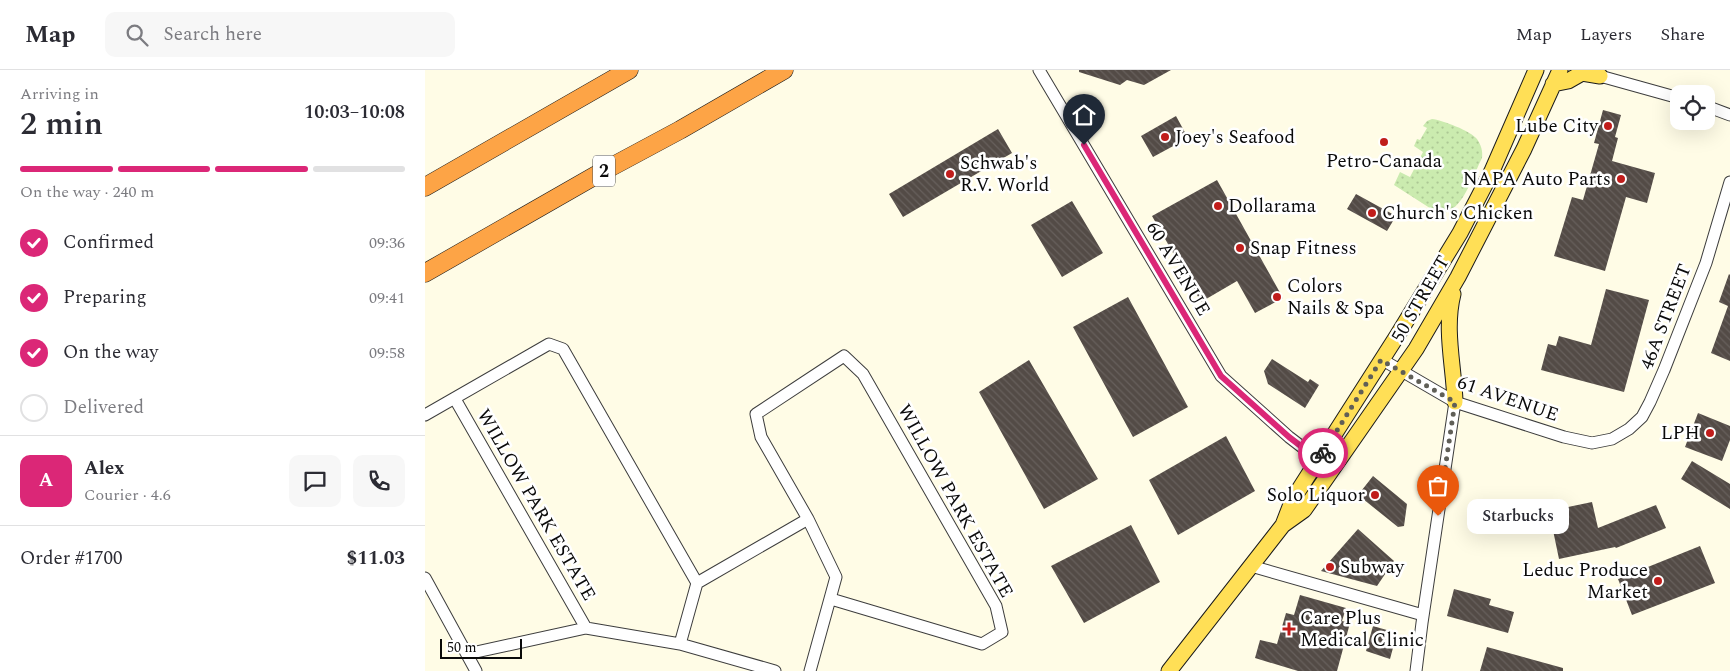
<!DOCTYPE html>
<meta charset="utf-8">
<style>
:root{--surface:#fff;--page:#f7f7f7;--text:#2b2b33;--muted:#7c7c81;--line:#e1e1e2;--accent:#db2777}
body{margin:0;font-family:Spectral,serif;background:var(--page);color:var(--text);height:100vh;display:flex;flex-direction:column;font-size:19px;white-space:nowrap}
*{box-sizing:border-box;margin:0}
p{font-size:16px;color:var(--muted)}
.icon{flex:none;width:28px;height:28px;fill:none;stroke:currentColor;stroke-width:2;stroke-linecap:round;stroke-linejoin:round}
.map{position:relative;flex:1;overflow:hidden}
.drawer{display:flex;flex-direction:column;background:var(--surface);width:425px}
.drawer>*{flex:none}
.tools{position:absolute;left:1245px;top:15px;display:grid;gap:10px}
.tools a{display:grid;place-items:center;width:45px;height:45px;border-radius:10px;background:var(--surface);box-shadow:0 5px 20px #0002;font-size:25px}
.scale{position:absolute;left:15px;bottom:12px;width:82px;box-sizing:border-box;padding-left:5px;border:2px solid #0a0a0a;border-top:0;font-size:14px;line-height:18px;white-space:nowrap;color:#0a0a0a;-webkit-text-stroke:4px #fff;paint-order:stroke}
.pin{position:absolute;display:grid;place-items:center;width:42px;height:42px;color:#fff;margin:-51px -21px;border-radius:50% 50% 50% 0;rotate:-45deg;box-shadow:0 0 5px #0007}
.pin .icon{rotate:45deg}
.courier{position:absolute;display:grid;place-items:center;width:50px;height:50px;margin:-25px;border:4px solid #db2777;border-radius:50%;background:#fff;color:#222;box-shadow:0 1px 6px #0007}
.bubble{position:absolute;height:35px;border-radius:10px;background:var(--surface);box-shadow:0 5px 20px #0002;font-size:16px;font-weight:600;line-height:35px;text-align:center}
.overview em{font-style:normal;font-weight:600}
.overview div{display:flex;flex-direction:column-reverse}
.overview{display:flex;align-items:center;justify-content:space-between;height:85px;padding:0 20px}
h1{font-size:32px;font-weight:600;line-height:38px}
.bar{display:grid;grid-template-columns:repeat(4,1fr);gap:8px 5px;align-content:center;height:60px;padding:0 20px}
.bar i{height:6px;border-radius:4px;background:var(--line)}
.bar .on{background:var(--accent)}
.bar p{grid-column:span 4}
.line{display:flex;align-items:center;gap:12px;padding:0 20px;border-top:1px solid var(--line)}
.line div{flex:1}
.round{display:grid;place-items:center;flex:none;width:52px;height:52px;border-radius:10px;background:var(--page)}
ol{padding:0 20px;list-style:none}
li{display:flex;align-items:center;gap:15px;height:55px}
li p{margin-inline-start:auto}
li .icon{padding:5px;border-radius:50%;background:var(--accent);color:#fff;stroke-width:4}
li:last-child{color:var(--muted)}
li i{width:28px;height:28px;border:2px solid var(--line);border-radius:50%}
header{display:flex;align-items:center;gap:30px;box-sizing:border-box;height:70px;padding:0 25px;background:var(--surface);border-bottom:1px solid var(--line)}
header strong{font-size:24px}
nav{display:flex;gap:28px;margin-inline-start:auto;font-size:18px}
.search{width:350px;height:45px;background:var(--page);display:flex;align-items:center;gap:12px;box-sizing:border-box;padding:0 18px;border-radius:10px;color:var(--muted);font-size:19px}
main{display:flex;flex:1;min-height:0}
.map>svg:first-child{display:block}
.grass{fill:url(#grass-dots)}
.building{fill:url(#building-back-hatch)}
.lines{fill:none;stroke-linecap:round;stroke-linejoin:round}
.minor-casing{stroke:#3d3d3d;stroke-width:13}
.major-casing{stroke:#1b1b1b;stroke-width:17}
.highway-casing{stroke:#1b1b1b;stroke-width:19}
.minor{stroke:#fff;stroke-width:11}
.major{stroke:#ffdf56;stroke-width:15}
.highway{stroke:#fda446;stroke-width:18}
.done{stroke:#605f57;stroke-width:5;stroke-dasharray:0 9}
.route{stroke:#db2777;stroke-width:6}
.poi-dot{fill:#c01d1b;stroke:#fff;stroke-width:2}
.labels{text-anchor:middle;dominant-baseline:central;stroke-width:5;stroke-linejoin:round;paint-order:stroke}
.shield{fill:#fff;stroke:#545454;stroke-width:1}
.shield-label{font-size:18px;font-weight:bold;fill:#0a0a0a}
.poi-label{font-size:19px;fill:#0a0a0a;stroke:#fff;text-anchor:start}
.street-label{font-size:19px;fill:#0a0a0a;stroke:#fff}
</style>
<header>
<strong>Map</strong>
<div class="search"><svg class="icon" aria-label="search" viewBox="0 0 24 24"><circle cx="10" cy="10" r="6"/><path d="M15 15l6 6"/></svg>Search here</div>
<nav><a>Map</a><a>Layers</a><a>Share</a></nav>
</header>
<main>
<section class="drawer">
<div class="overview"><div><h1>2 min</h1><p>Arriving in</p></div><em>10:03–10:08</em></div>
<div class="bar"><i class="on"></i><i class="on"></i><i class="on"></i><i></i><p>On the way · 240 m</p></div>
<ol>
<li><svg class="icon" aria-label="check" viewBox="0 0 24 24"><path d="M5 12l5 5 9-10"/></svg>Confirmed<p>09:36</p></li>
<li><svg class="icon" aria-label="check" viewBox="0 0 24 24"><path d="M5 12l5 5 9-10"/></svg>Preparing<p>09:41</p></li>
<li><svg class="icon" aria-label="check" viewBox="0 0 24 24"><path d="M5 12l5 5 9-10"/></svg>On the way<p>09:58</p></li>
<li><i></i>Delivered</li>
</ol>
<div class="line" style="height:90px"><b class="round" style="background:var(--accent);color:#fff">A</b><div><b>Alex</b><p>Courier · 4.6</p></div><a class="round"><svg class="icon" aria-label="chat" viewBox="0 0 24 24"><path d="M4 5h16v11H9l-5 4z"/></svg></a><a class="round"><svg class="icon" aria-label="phone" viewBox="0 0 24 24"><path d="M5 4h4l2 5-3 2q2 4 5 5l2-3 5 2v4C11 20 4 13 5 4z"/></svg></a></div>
<div class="line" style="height:65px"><div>Order #1700</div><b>$11.03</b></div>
</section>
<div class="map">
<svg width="1305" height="601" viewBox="0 0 1305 601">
<defs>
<pattern id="grass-dots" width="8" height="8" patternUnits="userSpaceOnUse" patternTransform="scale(1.25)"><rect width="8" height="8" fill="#cbebaf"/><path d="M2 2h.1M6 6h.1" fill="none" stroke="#adc895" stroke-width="1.8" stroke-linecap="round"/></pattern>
<pattern id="building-back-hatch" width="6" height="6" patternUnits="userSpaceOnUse" patternTransform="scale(1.25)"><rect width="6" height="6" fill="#534b46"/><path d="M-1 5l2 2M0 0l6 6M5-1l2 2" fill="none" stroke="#67605c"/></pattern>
</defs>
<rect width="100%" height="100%" fill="#fffce6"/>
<path class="grass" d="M1007,49c10,1 39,12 45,20 4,6 6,12 5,19 -9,17 -22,62 -46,54l-42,-27 6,-13 10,5 13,-25 -9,-6 3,-7 3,1 7,-12 -4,-2 4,-5z"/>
<path class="building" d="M654,0h92l-27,15 -17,-5 -7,5 -41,-13z
M1178,40l18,5 -6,22 3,1 -6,23 43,12 -8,30 -21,-6 -21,74 -51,-15 18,-59 11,3 16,-56 -5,-1z
M751,46l12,22 -35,19 -12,-21z
M573,59l14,24 -109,64 -14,-23z
M792,110l66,118 -28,15 -18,-32 -36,21 -49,-86z
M931,124l40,22 -9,15 -40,-22z
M647,131l31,52 -41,24 -31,-52z
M1304,204l1,1v86l-19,-8 17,-47 -9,-4z
M1181,219l43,11 -25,92 -83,-22 7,-26 8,2 3,-10 32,9z
M703,227l60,110 -55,30 -60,-110z
M847,289l36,23 2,-3 9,6 -14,23 -37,-24 -4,-13z
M604,290l69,119 -54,30 -65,-117z
M1273,343l32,13v14l-8,21 -37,-14z
M801,366l29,55 -77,44 -29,-55z
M1267,391l38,23v25l-49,-30z
M948,406l34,28 -3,22 -6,1 -40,-32z
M1083,431l20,2 -2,19 -20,-2z
M1167,432l6,26 58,-23 10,23 -50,20 -1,-1 -56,12 -10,-48z
M706,455l29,57 -76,41 -33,-57z
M933,459l36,32 -17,25 -56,-15z
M1275,476l15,37 -83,32 -14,-36z
M1029,519l37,10 -2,6 25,7 -6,21 -61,-17z
M875,525l46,13 -4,13 8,2 -13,48h-39l-43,-13 5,-18 17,4 9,-31 8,2z
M948,556l24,7 -7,26 -24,-8z
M1062,577l76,21v3h-83z"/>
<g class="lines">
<defs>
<path id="minor" d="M614,0l182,306 68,61 30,23
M1175,6l79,22
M1281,36l24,9
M956,289l74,43 109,35 28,6 20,-4 17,-10 13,-12 8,-15 14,-32 42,-107 24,-81
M30,329l131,229
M0,345l124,-71 14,5 134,234
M826,496l172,49
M0,508l51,93
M255,574l17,-61 111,-64
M42,584l119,-26 94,16 95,27
M385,601l26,-94 -28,-58 -47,-82 -5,-23 88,-58 19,18 133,232 6,26 -20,12 -151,-45
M991,601l6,-48 33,-221"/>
<path id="major" d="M1128,14l15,-3 14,-8 18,3
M1028,224c-9,36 1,72 2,108
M858,455l10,-26 104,-163 63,-103 32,-62 44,-101
M744,601l114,-146 21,-15 112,-161 42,-72 66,-128 36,-79"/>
<path id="highway" d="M0,117l204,-117
M0,203l173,-99 82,-44 104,-60"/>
</defs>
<use href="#minor" class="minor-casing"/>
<use href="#major" class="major-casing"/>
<use href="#highway" class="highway-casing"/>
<use href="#minor" class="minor"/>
<use href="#major" class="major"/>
<use href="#highway" class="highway"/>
</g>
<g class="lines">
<path class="done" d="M898,383l58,-93 74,42 -17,114"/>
<path class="route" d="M659,75l137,231 68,61 30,23 4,-7"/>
</g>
<g class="poi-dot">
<circle cx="1183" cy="56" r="5"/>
<circle cx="740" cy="67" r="5"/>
<circle cx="959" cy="72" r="5"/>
<circle cx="525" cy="104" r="5"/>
<circle cx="1196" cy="109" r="5"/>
<circle cx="793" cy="136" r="5"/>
<circle cx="947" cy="143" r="5"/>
<circle cx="815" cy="178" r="5"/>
<circle cx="852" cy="227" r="5"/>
<circle cx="1285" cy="363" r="5"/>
<circle cx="950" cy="425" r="5"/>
<circle cx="905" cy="497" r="5"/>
<circle cx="1233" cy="511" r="5"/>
<path d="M861.5 551.5h5v5h5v5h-5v5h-5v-5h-5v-5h5z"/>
</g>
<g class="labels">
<rect class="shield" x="168" y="85.5" width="22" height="31" rx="4"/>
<g class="shield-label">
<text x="179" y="101">2</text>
</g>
<g class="poi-label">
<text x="1173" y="56" text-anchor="end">Lube City</text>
<text x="750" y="67">Joey's Seafood</text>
<text x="959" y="91" text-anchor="middle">Petro-Canada</text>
<text x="535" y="93">Schwab's<tspan x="535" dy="22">R.V. World</tspan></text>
<text x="1186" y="109" text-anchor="end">NAPA Auto Parts</text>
<text x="803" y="136">Dollarama</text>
<text x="957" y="143">Church's Chicken</text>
<text x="825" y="178">Snap Fitness</text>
<text x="862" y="216">Colors<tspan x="862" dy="22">Nails &amp; Spa</tspan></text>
<text x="1275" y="363" text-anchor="end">LPH</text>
<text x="940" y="425" text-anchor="end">Solo Liquor</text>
<text x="915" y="497">Subway</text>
<text x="1223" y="500" text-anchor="end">Leduc Produce<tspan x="1223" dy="22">Market</tspan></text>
<text x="875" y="548">Care Plus<tspan x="875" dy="22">Medical Clinic</tspan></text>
</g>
<g class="street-label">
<text transform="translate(753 199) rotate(59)">60 AVENUE</text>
<text transform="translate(996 229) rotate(-60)">50 STREET</text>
<text transform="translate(1241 247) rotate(-69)">46A STREET</text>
<text transform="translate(1083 329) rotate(19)">61 AVENUE</text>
<text transform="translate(530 431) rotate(61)">WILLOW PARK ESTATE</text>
<text transform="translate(111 435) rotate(60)">WILLOW PARK ESTATE</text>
</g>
</g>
</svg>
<div class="tools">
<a><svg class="icon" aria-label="locate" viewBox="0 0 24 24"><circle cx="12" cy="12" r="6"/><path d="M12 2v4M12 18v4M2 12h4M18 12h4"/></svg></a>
</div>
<div class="scale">50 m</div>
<div class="pin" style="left:1013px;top:446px;background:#ea580c"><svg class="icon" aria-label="bag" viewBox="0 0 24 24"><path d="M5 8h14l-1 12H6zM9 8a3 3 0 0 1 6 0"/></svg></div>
<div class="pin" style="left:659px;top:75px;background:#1f2937"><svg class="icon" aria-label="home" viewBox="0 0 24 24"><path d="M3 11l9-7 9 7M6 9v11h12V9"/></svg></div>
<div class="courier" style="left:898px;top:383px"><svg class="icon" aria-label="bike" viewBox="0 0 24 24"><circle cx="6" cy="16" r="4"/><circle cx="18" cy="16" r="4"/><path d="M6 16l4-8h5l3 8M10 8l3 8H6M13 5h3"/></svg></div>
<div class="bubble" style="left:1042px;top:429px;width:102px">Starbucks</div>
</div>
</main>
